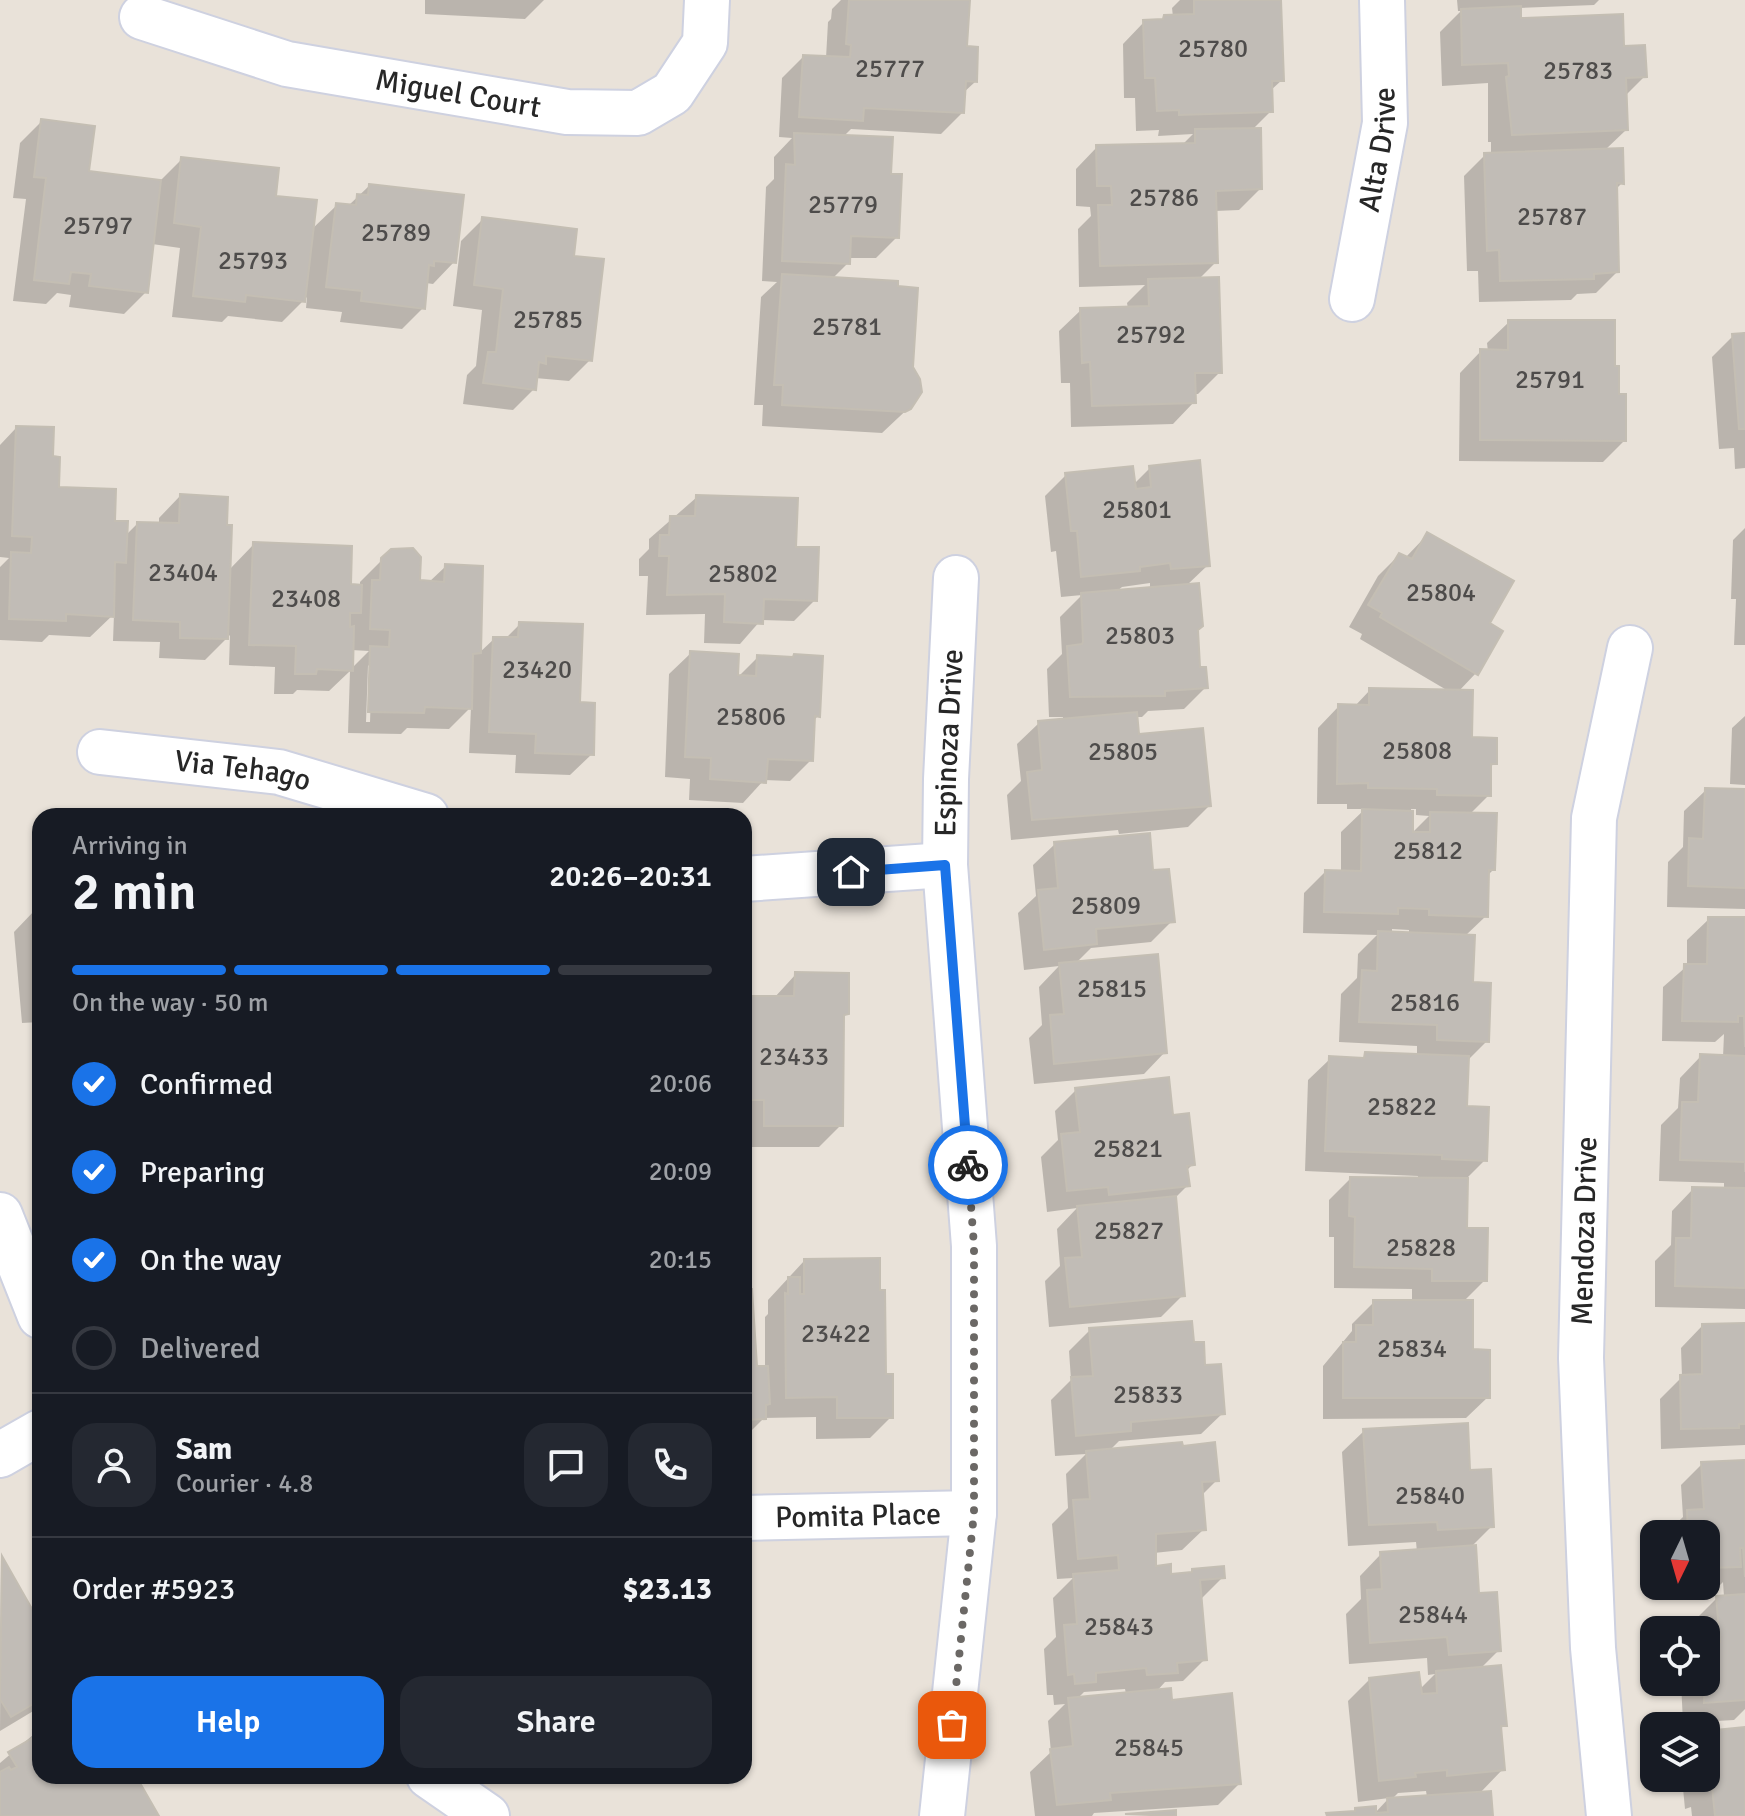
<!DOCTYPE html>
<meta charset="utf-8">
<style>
:root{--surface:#171b24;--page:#242831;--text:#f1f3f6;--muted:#9ea1a6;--line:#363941;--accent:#1a73e8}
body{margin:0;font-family:Signika,sans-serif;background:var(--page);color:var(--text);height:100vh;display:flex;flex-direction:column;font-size:30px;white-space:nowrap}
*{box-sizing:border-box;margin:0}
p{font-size:26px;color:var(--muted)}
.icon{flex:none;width:44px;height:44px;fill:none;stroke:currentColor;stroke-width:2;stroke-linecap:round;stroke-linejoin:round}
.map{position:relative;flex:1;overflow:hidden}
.panel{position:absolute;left:32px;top:808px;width:720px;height:976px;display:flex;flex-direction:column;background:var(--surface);border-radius:24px;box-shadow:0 2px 6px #0004}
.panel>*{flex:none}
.needle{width:52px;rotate:185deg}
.fabs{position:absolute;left:1640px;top:1520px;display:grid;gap:16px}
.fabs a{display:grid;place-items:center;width:80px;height:80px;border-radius:16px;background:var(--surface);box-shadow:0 2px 6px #0004;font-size:40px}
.pin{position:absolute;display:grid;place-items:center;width:68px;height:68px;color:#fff;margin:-34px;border-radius:16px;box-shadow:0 4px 12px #0006}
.courier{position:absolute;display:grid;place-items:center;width:80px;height:80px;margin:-40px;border:6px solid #1a73e8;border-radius:50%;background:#fff;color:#222;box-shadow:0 2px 10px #0007}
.head em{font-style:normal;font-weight:600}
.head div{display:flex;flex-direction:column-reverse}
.head{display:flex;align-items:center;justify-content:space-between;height:136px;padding:0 40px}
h1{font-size:52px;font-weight:600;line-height:60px}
.bar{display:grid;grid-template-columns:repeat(4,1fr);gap:12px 8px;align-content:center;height:96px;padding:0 40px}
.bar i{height:10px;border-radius:6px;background:var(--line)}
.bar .on{background:var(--accent)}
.bar p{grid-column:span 4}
.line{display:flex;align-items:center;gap:20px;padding:0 40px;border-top:2px solid var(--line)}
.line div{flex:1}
.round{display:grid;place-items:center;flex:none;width:84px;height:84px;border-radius:24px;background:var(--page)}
ol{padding:0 40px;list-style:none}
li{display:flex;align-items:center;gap:24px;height:88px}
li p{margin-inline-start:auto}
li .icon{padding:8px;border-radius:50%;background:var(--accent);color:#fff;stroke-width:4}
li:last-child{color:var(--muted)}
li i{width:44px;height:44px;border:4px solid var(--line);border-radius:50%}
.primary-button{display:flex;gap:16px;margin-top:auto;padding:16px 40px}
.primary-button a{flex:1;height:92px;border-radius:24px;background:var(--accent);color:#fff;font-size:32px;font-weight:600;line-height:92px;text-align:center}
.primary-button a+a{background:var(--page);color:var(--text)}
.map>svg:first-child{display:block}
.shadow{fill:#0003;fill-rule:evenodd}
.building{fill:#c1bcb6;stroke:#c4beb3;stroke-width:2}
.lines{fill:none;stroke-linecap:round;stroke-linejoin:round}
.street-casing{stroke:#ced1e0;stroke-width:48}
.street{stroke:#fff;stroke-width:44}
.done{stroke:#6b6865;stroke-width:8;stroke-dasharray:0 14.4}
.route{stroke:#1a73e8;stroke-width:10}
.labels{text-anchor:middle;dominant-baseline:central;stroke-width:7;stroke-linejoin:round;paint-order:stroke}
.number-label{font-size:26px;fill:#4e4c4b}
.street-label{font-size:30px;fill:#272727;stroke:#fff}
</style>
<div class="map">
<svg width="1745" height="1816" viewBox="0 0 1745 1816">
<rect width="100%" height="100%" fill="#e9e2d9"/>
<path class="shadow" d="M425,0h119l-19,19 -100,-5z
M841,0h127l-3,48 10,34 -12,11 -1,20 -21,21 -90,-5 -8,8 46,39 8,61 -21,21h-28v5l-16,16 79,88 4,35 -33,31 -120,-7 1,-21h-9l7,-108 16,-15 -15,-1 4,-94 8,-8v-22l18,-19 -13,-1 3,-59 21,-21 23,1 2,-36 3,-3 1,-10z
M1180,0h99l3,80 -12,11 1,20 -19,19 8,59 -21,21 -24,1 1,51 -18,18 22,92 -22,22h-4v8l-21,22 -102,3 -1,-44h-9l-2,-52 22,-21 47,-1 -1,-6 18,-18 -66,2 -1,-58 13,-13 -1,-9 -14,-1v-37l21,-22 85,-2 11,-11 -35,2 1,-6 -23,1 -1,-33h-11l-1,-54 21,-22h16l5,-5h8l-1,-9z
M1457,0h142l-5,5 -75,3v12l103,28 23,28 -20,20 1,34 -21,20 17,33 -7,7 2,82 -21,21 -19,1 -6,6 -92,2 -1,-31h-11l-3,-95 21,-21 6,-1v-12h-3v-59l-46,3 -2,-54 21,-21h-3z
M42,121l45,52 73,8 22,-22 92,39 37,32 26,-25 11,1 21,-20 85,76 -21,22 -7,-1 -3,25 -21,21 -62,-7 2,-10 -36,-4 1,-11 -25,25 -54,-6 -6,6 -50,-5 8,-69 -28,-4 -6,48 -22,22 -55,-7 2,-12 -14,-2 -11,11 -33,-3 13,-102 -13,-1 7,-55z
M482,220l89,38 19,102 -21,21 -34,-3 -1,11 -21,21 -50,-6 4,-29 9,-9 6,-56 -29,-4 8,-65z
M1509,322l104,45 11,74 -21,21 -144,-1 1,-88 21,-22 7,1 -1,-9z
M1745,332v136l-10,1 -1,-21 -15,1 -7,-92 21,-21z
M16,428l35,30 6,31 56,34 12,13 12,-12 22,1v-7l21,-22 45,31 4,43 25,-26 95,42 11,1v-5l31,-31 27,31 10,1 18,-17 33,87 15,-14h11l15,-15 58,80 14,50 -22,21 -55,-2 1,-18 -47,-2 2,-46 -22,22 -42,-1 -6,6 -53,-1 2,-62 -21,20 -32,-1 -4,4h-19l1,-27 -46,-2 1,-30 -25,25 -46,-2 1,-16 -47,-1 1,-27 -24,23 -41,-2 -7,7 -42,-2v-73l9,-9 -9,-1v-112zM351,650l18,1 -18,18zM372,662l-2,60h-4l2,-56z
M1150,468l58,97 -22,21 10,44 2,39 7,19 -21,21 -36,2 -6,6h-7l2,19 72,70 -21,21 -69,7 -1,-4 -107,10 -4,-45 14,-14 -4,-37 22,-21 24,-3v-3h-14l-2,-48 15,-15 -2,-37 22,-22 -21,2 -5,-46 -5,1 -6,-56 21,-21 67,10zM1150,583v6l-34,3 6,-5z
M697,497l97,52 21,51 -21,21 -33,-1 -21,24 -36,-1 1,-29 -59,1 2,-39h-9v-17l10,-10v-10z
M1745,528v117h-11l2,-46h-5l2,-59z
M1428,534l59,90 -11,49 -18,19 12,47 25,24 -6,5v27l-20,20 24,55 -6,6 -1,40 -21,20 6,48 16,57 -21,21 -2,46 21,52 -19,19 -1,51 20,50 -22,22 8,49 17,46 -22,21 -143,1v-53l29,-35v-7l22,-22h38v-13l-78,-1v-51h-5v-37l21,-21 68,1v-4l-113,-5 3,-91 22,-21 31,1 5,-5 51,1v-10l-78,-4 2,-48 16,-16 1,-24 19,-19 -74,-2 1,-40 21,-21h16v-40l24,-23h-18v-5h-30l1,-76 21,-22 15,1 16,-17 80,2 -90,-53 2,-5 -13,-7 29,-51 21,-21 6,3zM1411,809h5v6l13,1 -18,18zM1392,929l17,1v4l-17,-1z
M691,653l45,26 22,-22 60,59 -5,5 -2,39 -21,21 -26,-1 -21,23 -54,-3 1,-21 -25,-2 4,-103z
M1745,716v69l-15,-1 2,-56z
M1706,790l39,1v118l-78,-2 1,-45 15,-15 1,-36z
M1055,844l96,28 21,49 -21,21 -60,6 -16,16 90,88 -21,22 -110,10 -5,-46 13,-13 -3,-38 20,-21 -35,4 -6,-57 18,-17 -3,-31z
M35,910h5v112l-18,1 -8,-91z
M1709,919h36v390l-90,-2v-46l16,-16 1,-34 21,-22 31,1v-7l-65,-2 2,-56 17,-17 2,-30 21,-22 22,1 1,-23 -9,8 -53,-1 1,-54 24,-21v-26z
M796,974l51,40 -5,4 -1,107 -22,22h-75v-147l30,-2z
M1076,1090l95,27 22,47 -7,7 2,14 -14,14 9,96 -22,22 -112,10 -4,-46 15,-15 -3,-37 20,-21 -30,4 -6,-55 17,-17 -3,-29z
M804,1261l80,115 7,41 -21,21 -54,1v-22l-52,1 -20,20v-147l11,77h10v-51l3,-3v-14z
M1745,1325v120l-84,4 -1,-50 22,-22 -1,-29 21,-22z
M1090,1330l102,14 31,69 -22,21 -82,7 -10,10 108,29 -16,16 3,33 -22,21 -28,3v15l16,8 19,-1 4,-4 30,6 -21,21 3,61 -22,22 -18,1 -9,10 14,10 69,82 -21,21 -124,8 -2,3h-57l-5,-44 21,-20 -3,-31 17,-17 -11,1 -1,-10h-6l-3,-46 12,-12 -3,-39 20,-20 -16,1 -5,-55 16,-16 -2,-34 20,-20 -31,2 -4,-56 20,-20 -2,-29zM1125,1689l1,5 -49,5 7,-7z
M1364,1431l104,41 24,54 -22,22 8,47 21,55 -19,19 25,56 -6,5 4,39 -24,25 12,22h-165l26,-3 4,-3 18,4 15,-16 -31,4 -10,-101 21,-21 50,10 16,-16 -7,1 -1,-17 -78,6 -3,-50 15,-15 -1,-23 21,-22 36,-2 -1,-10 -68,4 -6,-94zM1426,1791l1,6 -36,3 7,-7z
M1745,1462v247l-11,11 -51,3 -2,-41h25v-52h-9l-1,-11 21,-21 7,-1 -1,-15 -5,5 -49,2v-3h37v-52l-40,-1 17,-16 -2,-32 21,-21z
M1,1558l39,69v80l-40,24z
M40,1729v47h93l23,40h-156v-53z
M1745,1729v87h-53l-1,-9 -6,2 -3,-31h24z"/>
<path class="building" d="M849,0h121l-3,46 11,1 -1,35 -11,-1 -2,32 -100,-5 -1,13 -64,-4 4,-62 47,2 1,-12 -5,-1z
M1194,0h87l3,81h-12l1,31 -94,3v-5l-22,1 -2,-33h-10l-2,-58 20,-1 1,-4 30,-1z
M1521,6v12l102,-4 1,32 21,-1 2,32 -21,1 2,52 -116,5 -6,-58 3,-1 -1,-13 -46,2 -1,-56z
M41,119l54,7 -6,45 72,9 -13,113 -59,-7 2,-12 -20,-2 -2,12 -35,-4 12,-102 -12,-1z
M1261,128l1,61 -46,2 2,72 -118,3 -2,-61h14l-1,-19h-14l-1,-41 99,-2v-14z
M794,133l99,4 -2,37h11l-3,64 -48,-2 -1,28 -68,-3 4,-97 9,1z
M1623,148l1,36 -7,-1 2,89 -25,2v5l-94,2 -1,-31 -12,1 -3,-98z
M181,157l98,11 -3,28 41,4 -12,102 -59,-7 -1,7 -52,-6 8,-69 -27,-4z
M369,184l95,11 -8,68 -22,-2v5l-5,-1 -4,44 -64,-8 1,-10 -36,-4 10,-84 20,2 1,-11 11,1z
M482,217l95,12 -3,27 30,3 -12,102 -46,-5v8l-7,-2 -3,28 -53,-7 5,-31h8l7,-63 -29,-4z
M782,274l116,7v5l20,2 -5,79 7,12 2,13 -11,17 -6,3 -123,-7 1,-20h-9z
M1219,277l3,96h-27l1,30 -104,3 -2,-44 -8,1 -2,-55 69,-2 -1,-27z
M1508,320h107v46h4v28h7v47l-146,-1v-91l28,1z
M1745,333v96h-6l-7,-95z
M16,426l38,1 -1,29 7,1 -1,30 57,2 -1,32h13l-2,42 -11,-1 -1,55 -48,-3v7l-57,-2 2,-67 20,1 1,-16 -20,-1z
M1200,460l10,106 -39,3 -1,-6 -30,4v4l-59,6 -4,-46h-6l-6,-58 68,-7 3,23 15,-2 -2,-21z
M180,494l48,3 -1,28h5l-4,114 -48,-1v-16l-47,-2 4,-98 42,1z
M696,495l102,3 -2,49h23l-2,54 -53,-2 -1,25 -39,-2 1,-28 -58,1 2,-39h-10l1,-21h9l1,-19h25z
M1427,532l87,49 -24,42 13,8 -25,44 -98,-58 2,-4 -14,-8 31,-52 13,6z
M253,542l99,4 -1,38 11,1 -1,28h-11v14l4,-1 -1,45 -36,-2 -1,5h-21l1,-28 -47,-1z
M413,548l8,9 -1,23 24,2 1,-18 38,2 -2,87 -8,1 -1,55 -47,-2 -1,6 -56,-1 2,-66 19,1 1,-17 -20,-1 2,-49h8l1,-22 10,-9z
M1199,583l4,43 -5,4 2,37h6l2,21 -43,3v5l-95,1 -3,-51 15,-2 1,-2 -2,-49z
M519,622l64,2 -3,78 15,1 -1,52 -59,-2 1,-19 -47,-2 4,-95h25z
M690,651l49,3 -1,21 18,1 1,-21 36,2 1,-3 29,2 -3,61 -5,-1 -2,45 -45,-2 -2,24 -56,-4 1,-21 -26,-1z
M1369,688l104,2 -1,47 25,1v26h-6v32l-54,-1v-6l-69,-1v-5l-31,1 1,-80 31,1z
M1137,712l2,22 64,-6 8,78 -179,14 -5,-48 15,-2 -4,-49z
M1705,788l40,1v99l-57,-2 1,-48 14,1z
M1362,809l51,2v21h17v-20l67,1 -2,57h-6l-1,47 -59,-2v-6l-31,-1v6l-74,-2 1,-42 36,1z
M1150,833l3,37 16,-1 6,53 -79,7 1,15 -53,6 -6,-60 20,-2 -4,-46z
M34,908h6v65z
M1708,917h37v130l-1,-31h-6v6l-56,-1 2,-57h23z
M1378,931l97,4 -2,47 18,1 -2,59 -52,-2v-15l-78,-3 3,-52 15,1z
M1158,954l9,99 -113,11 -4,-49 14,-1 -5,-51z
M795,972l54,1v41l-5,1 -1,111h-79v-26h-20l1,-104h49z
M1365,1052l104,4 -2,50 22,1 -2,54 -45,-2v-4l-117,-4 4,-95 35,2z
M1700,1054l45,2v116v-10l-65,-2 2,-58h16z
M1169,1077l4,38 16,-2 6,52 -8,1 3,20 -81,9 -1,-8 -41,4 -6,-57 19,-2 -5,-44z
M1350,1177l118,1 -1,50h21l-1,53h-55v-12l-78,-2 1,-50 -6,-1z
M1692,1187l53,1v100l-70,-2 1,-48h15z
M1176,1196l9,100 -115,11 -5,-49 17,-1 -5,-51z
M880,1258v32h5l1,84h7v44h-56v-21l-51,1 -1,-105 3,1v-17h12v17h4v-35z
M744,1289h8l5,77h11l2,38 -4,1v14l-22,1z
M1373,1300h100v49l17,1v48h-147v-56h13v-17h17z
M1192,1321l2,21h10l1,23 16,-1 4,50 -94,8v9l-55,5 -5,-59 22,-1 -4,-48z
M1745,1323v101h-6v4l-58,1 -1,-54 22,-1v-50z
M1468,1423l2,47 21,-1 3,58 -56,3 -1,-8 -68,3 -6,-96z
M1182,1442l1,4 32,-4 4,39 -17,1 4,48 -50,4v32l15,-2v10l21,-2v-3l32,-3 1,12 -25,2 7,80 -30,3 1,10 -31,2 -1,-7 -50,5v9l-21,2 -1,-10 -6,1 -4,-50 13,-1 -4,-50 46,-4 -1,-15 -40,4 -5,-59 17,-1 -4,-48z
M1745,1460v117l-2,-29h-3l1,19 -35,1v-34h-18l-1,-24 17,-1 -3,-47z
M1476,1545l3,48 18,-1 4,59 -52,4 -2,-18 -77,6 -3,-53 15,-1 -2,-37z
M2,1556l38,67v77l-29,17 -11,-18z
M1745,1594v106l-41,3 2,-61h14l-4,-46z
M1501,1665l6,61h-6l4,44 -58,6v-6l-32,3 1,4 -37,4 -10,-103 50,-6 3,22 15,-1 -1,-22z
M1171,1688l1,12 60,-7 9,91 -131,9 1,7 -54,5 -7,-56 23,-3 -5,-48z
M40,1726v50h96l23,40h-159v-44l9,-5 2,3 6,-3 -9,-15 28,-16 -3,-6z
M1745,1727v89h-30l-3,-29 -7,1 1,-57z
M1491,1791l2,25h-166l-1,-3 29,-2v-3l21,-2v7l12,-1 -1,-14z
M1176,1810v6l-51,-2z"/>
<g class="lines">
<defs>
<g id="street">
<path id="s1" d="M142,17l145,47 280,48 71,1 34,-20 33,-50 2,-43"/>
<path id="s2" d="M1352,299l33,-176 -3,-123"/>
<path id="s3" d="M100,752l179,20 147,44"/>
<path d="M744,879l201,-14"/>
<path d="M0,1215l40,101"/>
<path d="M0,1455l40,-23"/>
<path id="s4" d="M744,1518l230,-5"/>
<path d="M429,1776l58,40"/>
<path id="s5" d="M942,1816l32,-303v-267l-29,-381 1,-86 10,-201"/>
<path id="s6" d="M1609,1816l-16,-168 -12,-290 13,-540 36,-170"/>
</g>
</defs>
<use href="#street" class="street-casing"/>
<use href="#street" class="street"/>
</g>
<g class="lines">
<path class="done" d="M952,1725l22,-212v-267l-6,-81"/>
<path class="route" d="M851,872l94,-7 23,300"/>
</g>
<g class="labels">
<g class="number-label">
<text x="1213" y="49">25780</text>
<text x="890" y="69">25777</text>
<text x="1578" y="71">25783</text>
<text x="1164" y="198">25786</text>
<text x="843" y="205">25779</text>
<text x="1552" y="217">25787</text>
<text x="98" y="226">25797</text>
<text x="396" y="233">25789</text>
<text x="253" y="261">25793</text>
<text x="548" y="320">25785</text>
<text x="847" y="327">25781</text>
<text x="1151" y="335">25792</text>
<text x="1550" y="380">25791</text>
<text x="1137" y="510">25801</text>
<text x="183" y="573">23404</text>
<text x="743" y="574">25802</text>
<text x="1441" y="593">25804</text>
<text x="306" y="599">23408</text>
<text x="1140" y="636">25803</text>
<text x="537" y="670">23420</text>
<text x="751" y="717">25806</text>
<text x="1417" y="751">25808</text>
<text x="1123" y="752">25805</text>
<text x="1428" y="851">25812</text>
<text x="1106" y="906">25809</text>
<text x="1112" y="989">25815</text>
<text x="1425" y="1003">25816</text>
<text x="794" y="1057">23433</text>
<text x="1402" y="1107">25822</text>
<text x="1128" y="1149">25821</text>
<text x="1129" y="1231">25827</text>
<text x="1421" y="1248">25828</text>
<text x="836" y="1334">23422</text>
<text x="1412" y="1349">25834</text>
<text x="1148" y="1395">25833</text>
<text x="1430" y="1496">25840</text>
<text x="1433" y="1615">25844</text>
<text x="1119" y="1627">25843</text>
<text x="1149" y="1748">25845</text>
</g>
<g class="street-label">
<text stroke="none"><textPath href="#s1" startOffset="326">Miguel Court</textPath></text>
<text stroke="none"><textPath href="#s2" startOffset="152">Alta Drive</textPath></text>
<text stroke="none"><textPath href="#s5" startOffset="1076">Espinoza Drive</textPath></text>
<text stroke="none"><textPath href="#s3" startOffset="144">Via Tehago</textPath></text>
<text stroke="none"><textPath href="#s6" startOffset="586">Mendoza Drive</textPath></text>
<text stroke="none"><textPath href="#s4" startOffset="114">Pomita Place</textPath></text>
</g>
</g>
</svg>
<div class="fabs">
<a><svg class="needle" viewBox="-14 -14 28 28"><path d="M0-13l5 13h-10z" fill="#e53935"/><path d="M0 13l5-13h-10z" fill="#9ea1a6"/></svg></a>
<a><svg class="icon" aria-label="locate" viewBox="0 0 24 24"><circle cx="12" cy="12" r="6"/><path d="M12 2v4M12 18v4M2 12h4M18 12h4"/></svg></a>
<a><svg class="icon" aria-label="layers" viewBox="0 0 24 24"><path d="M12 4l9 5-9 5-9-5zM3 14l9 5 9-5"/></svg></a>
</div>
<div class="pin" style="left:952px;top:1725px;background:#ea580c"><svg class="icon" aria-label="bag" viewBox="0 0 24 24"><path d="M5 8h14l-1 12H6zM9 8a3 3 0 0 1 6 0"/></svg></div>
<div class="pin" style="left:851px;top:872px;background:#1f2937"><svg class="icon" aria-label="home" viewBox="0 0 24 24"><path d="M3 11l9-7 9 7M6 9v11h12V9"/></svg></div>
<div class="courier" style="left:968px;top:1165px"><svg class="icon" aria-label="bike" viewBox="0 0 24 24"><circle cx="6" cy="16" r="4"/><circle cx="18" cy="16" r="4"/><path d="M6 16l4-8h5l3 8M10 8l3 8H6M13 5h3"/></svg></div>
<section class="panel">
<div class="head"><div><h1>2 min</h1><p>Arriving in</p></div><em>20:26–20:31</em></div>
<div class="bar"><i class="on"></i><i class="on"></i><i class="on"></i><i></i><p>On the way · 50 m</p></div>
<ol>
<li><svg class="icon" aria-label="check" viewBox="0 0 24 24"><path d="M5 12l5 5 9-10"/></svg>Confirmed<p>20:06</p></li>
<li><svg class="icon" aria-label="check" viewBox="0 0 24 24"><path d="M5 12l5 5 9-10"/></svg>Preparing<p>20:09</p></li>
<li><svg class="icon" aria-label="check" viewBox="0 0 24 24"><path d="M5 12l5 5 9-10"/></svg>On the way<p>20:15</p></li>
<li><i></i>Delivered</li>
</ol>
<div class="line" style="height:144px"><a class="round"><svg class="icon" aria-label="person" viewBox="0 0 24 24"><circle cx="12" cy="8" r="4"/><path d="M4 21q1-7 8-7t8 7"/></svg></a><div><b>Sam</b><p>Courier · 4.8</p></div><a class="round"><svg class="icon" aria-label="chat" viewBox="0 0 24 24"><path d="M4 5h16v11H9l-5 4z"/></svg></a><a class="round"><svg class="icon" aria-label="phone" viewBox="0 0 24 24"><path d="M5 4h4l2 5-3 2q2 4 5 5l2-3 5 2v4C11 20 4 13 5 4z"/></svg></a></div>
<div class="line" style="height:104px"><div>Order #5923</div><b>$23.13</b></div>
<div class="primary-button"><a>Help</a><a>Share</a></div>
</section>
</div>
